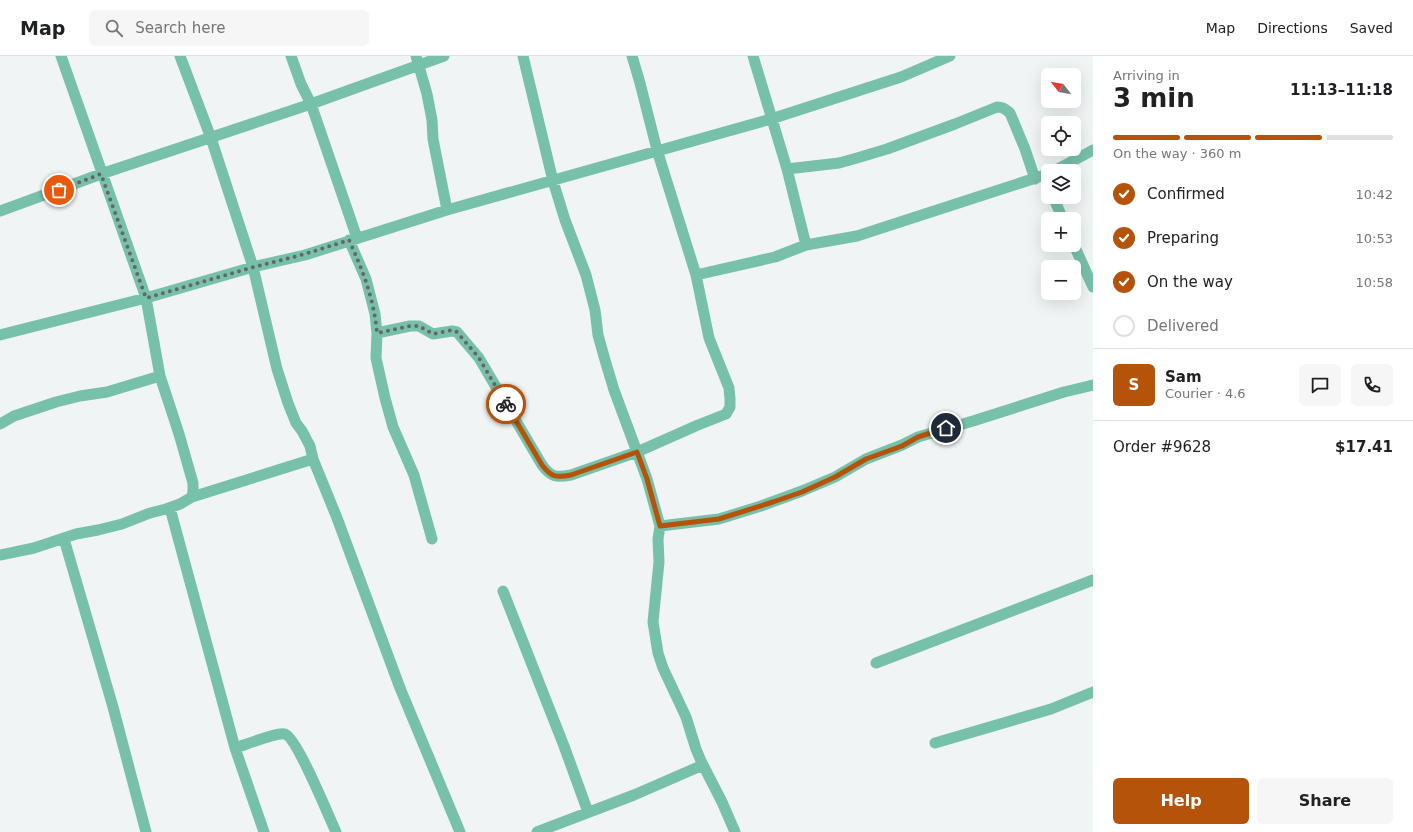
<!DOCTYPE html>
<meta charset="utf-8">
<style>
:root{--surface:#fff;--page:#f6f6f6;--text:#202124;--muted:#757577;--line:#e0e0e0;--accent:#b45309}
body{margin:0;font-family:"DejaVu Sans",sans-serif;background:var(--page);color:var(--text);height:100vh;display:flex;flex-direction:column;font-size:15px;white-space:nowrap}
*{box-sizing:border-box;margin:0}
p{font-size:13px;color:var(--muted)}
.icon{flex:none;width:22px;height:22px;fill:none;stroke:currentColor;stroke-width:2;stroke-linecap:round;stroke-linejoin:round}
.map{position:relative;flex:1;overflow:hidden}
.sheet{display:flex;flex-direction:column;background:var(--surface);width:320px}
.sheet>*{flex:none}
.needle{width:26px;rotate:301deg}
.buttons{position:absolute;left:1041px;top:12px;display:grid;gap:8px}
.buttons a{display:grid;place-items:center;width:40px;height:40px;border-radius:6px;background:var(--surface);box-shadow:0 4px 16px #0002;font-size:20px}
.pin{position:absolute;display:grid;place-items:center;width:34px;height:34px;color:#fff;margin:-17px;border:2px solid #fff;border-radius:50%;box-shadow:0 1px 4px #0007}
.courier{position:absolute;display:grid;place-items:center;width:40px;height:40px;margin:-20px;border:3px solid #b45309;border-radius:50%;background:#fff;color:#222;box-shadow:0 1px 5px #0007}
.summary em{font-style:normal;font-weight:700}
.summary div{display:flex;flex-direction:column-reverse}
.summary{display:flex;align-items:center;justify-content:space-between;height:68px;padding:0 20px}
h1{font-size:26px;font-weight:700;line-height:30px}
.bar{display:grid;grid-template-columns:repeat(4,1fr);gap:6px 4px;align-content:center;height:48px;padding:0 20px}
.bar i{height:5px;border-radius:3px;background:var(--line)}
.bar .active{background:var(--accent)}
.bar p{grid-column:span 4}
.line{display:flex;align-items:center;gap:10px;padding:0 20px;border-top:1px solid var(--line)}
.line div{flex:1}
.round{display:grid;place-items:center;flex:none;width:42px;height:42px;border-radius:6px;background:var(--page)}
ol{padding:0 20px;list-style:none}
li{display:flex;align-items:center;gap:12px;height:44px}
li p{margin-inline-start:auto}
li .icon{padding:4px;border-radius:50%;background:var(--accent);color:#fff;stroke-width:4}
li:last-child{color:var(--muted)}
li i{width:22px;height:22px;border:2px solid var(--line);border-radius:50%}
.primary-button{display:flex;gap:8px;margin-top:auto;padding:8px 20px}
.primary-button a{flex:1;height:46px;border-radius:6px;background:var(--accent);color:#fff;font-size:16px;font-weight:700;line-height:46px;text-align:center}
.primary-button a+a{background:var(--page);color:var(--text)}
header{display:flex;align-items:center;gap:24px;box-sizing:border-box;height:56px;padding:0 20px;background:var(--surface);border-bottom:1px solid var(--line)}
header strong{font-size:19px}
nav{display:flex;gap:22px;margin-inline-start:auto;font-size:14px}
.search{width:280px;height:36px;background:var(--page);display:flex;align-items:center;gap:10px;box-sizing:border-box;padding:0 14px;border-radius:6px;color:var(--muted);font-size:15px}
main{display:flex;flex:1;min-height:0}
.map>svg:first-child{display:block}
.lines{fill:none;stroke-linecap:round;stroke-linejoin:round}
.street{stroke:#77c0aa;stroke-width:11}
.done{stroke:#646767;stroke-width:4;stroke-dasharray:0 7.2}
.route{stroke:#b45309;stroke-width:5}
</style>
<header>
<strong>Map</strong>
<div class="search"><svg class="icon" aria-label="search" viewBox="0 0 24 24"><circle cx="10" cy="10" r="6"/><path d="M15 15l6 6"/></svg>Search here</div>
<nav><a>Map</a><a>Directions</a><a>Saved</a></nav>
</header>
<main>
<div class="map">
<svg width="1093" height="776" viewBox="0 0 1093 776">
<rect width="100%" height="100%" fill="#f0f4f4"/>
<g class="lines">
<path class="street" d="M180,0l31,82 42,129 24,102 11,34 8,20 6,8 8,15 3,13 24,59 63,170 60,144
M291,0l10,28 10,20 46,134
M416,0l11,38 5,26 1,19 14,71
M523,0l30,125 12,39 21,55 9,35 3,25 7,25 9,30 33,89 13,47 -2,13 1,23 -6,60 5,31 5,15 23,49 10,32 5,12 21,41 13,30
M753,0l34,113 19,76
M787,113l52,-6 18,-5 30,-9 68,-25 42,-17c6,0 8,2 13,6l15,36 10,30
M1054,115l39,-21
M1053,141l10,22
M0,155l101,-37 210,-70 133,-48
M349,184l17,39 9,35 2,19 -1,25 9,40 8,29 21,48 18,64
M1074,189l19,42
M696,219l79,-18 31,-12 51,-9 191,-62
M377,277l33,-7h9l14,8 19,-3 5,1 22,26 63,107c9,12 14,13 29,10l66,-23 61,-27 28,-11 4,-7v-8l-1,-11 -20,-50 -13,-63 -39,-125 -17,-67 -8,-27
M0,279l146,-37 107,-31 52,-12 142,-45 324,-91 130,-42 49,-21
M0,368l14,-8 42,-14 24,-6 27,-4 53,-16
M192,441l121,-38
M170,452l65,240 29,84
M660,470l59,-7 42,-13 41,-15 33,-14 31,-18 36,-14 16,-8 55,-16 91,-29 29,-7
M64,483l49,168 33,125
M0,499l34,-7 42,-14 22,-4 24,-6 28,-11 16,-4 14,-5 12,-7 1,-6v-8l-14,-49 -19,-58 -14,-78 -85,-242
M503,535l61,155 24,66
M876,607l217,-83
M935,687l116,-34 42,-17
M235,692c10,-3 42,-16 50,-14 12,4 44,83 51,98
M537,776l97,-37 69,-30"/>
</g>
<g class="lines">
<path class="done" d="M59,134l42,-16 45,124 108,-31 51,-13 44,-14c14,31 25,59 28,93l33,-7h9l14,8 19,-4 5,2 22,26 27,46"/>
<path class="route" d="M506,348l36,61c9,12 14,13 29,10l66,-23 10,27 13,47 59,-7 54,-17 29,-10 33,-15 31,-18 36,-13 16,-9 28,-9"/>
</g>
</svg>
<div class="buttons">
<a><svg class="needle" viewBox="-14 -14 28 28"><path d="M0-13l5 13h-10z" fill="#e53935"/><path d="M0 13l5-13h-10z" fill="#757577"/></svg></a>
<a><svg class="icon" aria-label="locate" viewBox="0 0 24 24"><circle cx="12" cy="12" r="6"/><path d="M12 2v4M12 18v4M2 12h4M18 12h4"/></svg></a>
<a><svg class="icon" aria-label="layers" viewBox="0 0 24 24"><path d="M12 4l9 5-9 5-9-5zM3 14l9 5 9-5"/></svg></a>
<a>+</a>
<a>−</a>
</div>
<div class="pin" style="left:59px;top:134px;background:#ea580c"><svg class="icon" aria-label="bag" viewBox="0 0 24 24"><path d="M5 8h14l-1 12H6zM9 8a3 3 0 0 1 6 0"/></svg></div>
<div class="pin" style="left:946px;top:372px;background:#1f2937"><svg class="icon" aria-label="home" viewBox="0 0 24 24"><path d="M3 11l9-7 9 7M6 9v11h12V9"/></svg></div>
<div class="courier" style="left:506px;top:348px"><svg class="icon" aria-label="bike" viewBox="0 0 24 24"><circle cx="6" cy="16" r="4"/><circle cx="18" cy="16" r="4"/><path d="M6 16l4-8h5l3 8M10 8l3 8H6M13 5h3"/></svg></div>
</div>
<section class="sheet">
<div class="summary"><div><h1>3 min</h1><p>Arriving in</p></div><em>11:13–11:18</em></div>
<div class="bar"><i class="active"></i><i class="active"></i><i class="active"></i><i></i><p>On the way · 360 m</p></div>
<ol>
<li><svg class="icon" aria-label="check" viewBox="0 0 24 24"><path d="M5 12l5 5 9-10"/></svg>Confirmed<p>10:42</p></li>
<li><svg class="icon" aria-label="check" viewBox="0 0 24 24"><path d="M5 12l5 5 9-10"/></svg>Preparing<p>10:53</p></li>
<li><svg class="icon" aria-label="check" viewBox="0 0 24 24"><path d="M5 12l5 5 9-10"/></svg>On the way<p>10:58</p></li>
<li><i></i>Delivered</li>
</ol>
<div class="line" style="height:72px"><b class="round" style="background:var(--accent);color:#fff">S</b><div><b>Sam</b><p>Courier · 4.6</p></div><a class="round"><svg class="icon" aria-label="chat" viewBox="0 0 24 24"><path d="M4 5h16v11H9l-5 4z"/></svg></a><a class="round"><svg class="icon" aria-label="phone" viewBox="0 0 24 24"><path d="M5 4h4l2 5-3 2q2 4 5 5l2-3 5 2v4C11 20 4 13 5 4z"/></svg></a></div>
<div class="line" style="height:52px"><div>Order #9628</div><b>$17.41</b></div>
<div class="primary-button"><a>Help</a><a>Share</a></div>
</section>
</main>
